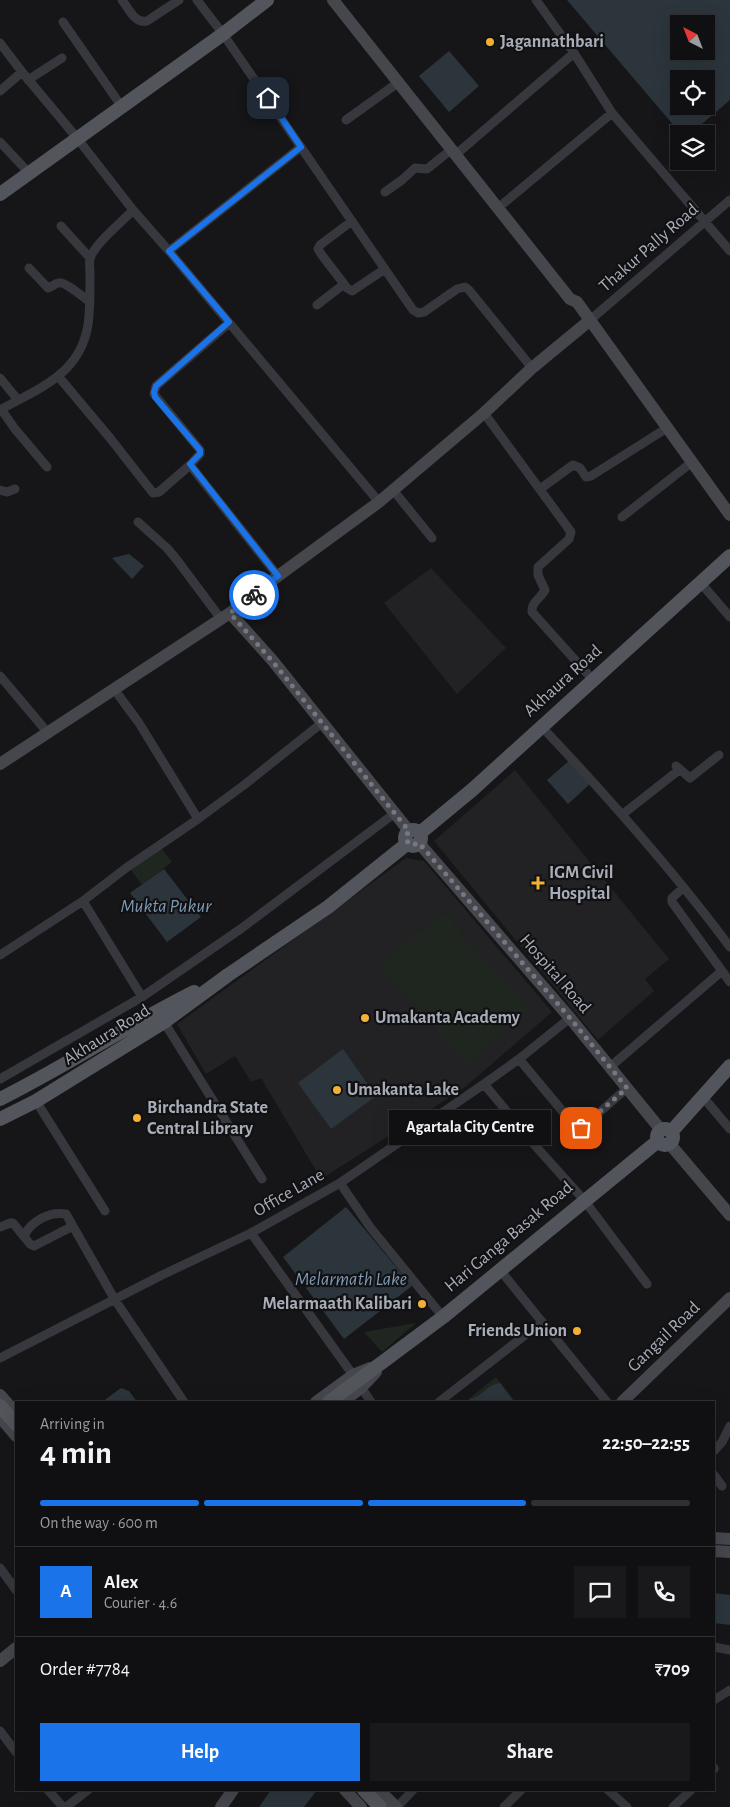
<!DOCTYPE html>
<meta charset="utf-8">
<style>
:root{--surface:#101012;--page:#19191b;--text:#f1f3f6;--muted:#9c9d9f;--line:#303032;--accent:#1a73e8}
body{margin:0;font-family:"Alegreya Sans",sans-serif;background:var(--page);color:var(--text);height:100vh;display:flex;flex-direction:column;font-size:19px;white-space:nowrap}
*{box-sizing:border-box;margin:0}
p{font-size:16px;color:var(--muted)}
.icon{flex:none;width:28px;height:28px;fill:none;stroke:currentColor;stroke-width:2;stroke-linecap:round;stroke-linejoin:round}
.map{position:relative;flex:1;overflow:hidden}
.details{position:absolute;left:15px;top:1401px;width:700px;height:390px;display:flex;flex-direction:column;background:var(--surface);border-radius:0px;box-shadow:0 5px 20px #0002,0 0 0 1px var(--line)}
.details>*{flex:none}
.needle{width:32px;rotate:318deg}
.fabs{position:absolute;left:670px;top:15px;display:grid;gap:10px}
.fabs a{display:grid;place-items:center;width:45px;height:45px;border-radius:0px;background:var(--surface);box-shadow:0 5px 20px #0002,0 0 0 1px var(--line);font-size:25px}
.pin{position:absolute;display:grid;place-items:center;width:42px;height:42px;color:#fff;margin:-21px;border-radius:10px;box-shadow:0 2px 8px #0006}
.courier{position:absolute;display:grid;place-items:center;width:50px;height:50px;margin:-25px;border:4px solid #1a73e8;border-radius:50%;background:#fff;color:#222;box-shadow:0 1px 6px #0007}
.bubble{position:absolute;height:35px;border-radius:0px;background:var(--surface);box-shadow:0 5px 20px #0002,0 0 0 1px var(--line);font-size:16px;font-weight:600;line-height:35px;text-align:center}
.overview em{font-style:normal;font-weight:600}
.overview div{display:flex;flex-direction:column-reverse}
.overview{display:flex;align-items:center;justify-content:space-between;height:85px;padding:0 25px}
h1{font-size:32px;font-weight:600;line-height:38px}
.bar{display:grid;grid-template-columns:repeat(4,1fr);gap:8px 5px;align-content:center;height:60px;padding:0 25px}
.bar i{height:6px;border-radius:4px;background:var(--line)}
.bar .current{background:var(--accent)}
.bar p{grid-column:span 4}
.line{display:flex;align-items:center;gap:12px;padding:0 25px;border-top:1px solid var(--line)}
.line div{flex:1}
.round{display:grid;place-items:center;flex:none;width:52px;height:52px;border-radius:0px;background:var(--page)}
.button{display:flex;gap:10px;margin-top:auto;padding:10px 25px}
.button a{flex:1;height:58px;border-radius:0px;background:var(--accent);color:#fff;font-size:20px;font-weight:600;line-height:58px;text-align:center}
.button a+a{background:var(--page);color:var(--text)}
.map>svg:first-child{display:block}
.built{fill:#222225}
.green{fill:#1e261f}
.water{fill:#2c353c;fill-rule:evenodd}
.lines{fill:none;stroke-linecap:round;stroke-linejoin:round}
.street{stroke:#37383d;stroke-width:9}
.secondary{stroke:#45474d;stroke-width:12}
.primary{stroke:#53555c;stroke-width:14}
.done{stroke:#757880;stroke-width:5;stroke-dasharray:0 9}
.route{stroke:#1a73e8;stroke-width:6}
.poi-dot{fill:#f2b134;stroke:#111113;stroke-width:2}
.labels{text-anchor:middle;dominant-baseline:central;stroke-width:4.5;stroke-linejoin:round;paint-order:stroke}
.poi-label{font-size:18px;font-weight:bold;fill:#a8adb8;stroke:#111113;text-anchor:start}
.street-label{font-size:18px;fill:#a8adb8;stroke:#111113}
.water-label{font-size:19px;font-style:italic;fill:#7f9bb3;stroke:#111113}
</style>
<div class="map">
<svg width="730" height="1807" viewBox="0 0 730 1807">
<rect width="100%" height="100%" fill="#161618"/>
<path class="built" d="M431,568l75,80 -49,46 -73,-91z
M515,770l154,189 -24,20 9,12 -56,49 -164,-199z
M406,858l18,3 128,151 -88,76 -143,91 -60,-101 -10,4 -16,-26 -29,18 -29,-50z"/>
<path class="green" d="M161,848l11,14 -30,23 -11,-15z
M443,912l86,97 -61,56 -89,-99z
M416,1323l-34,29 -18,-20z
M496,1377l20,25h-50v-1z"/>
<path class="water" d="M567,0h163v100l-40,34h-9zM679,24h27v27h-27zM679,79h27v27h-27z
M449,51l30,35 -30,26 -30,-36z
M129,554l15,12 -12,13 -20,-21z
M570,760l21,23 -23,21 -21,-24z
M164,869l37,48 -34,25 -37,-49z
M343,1049l33,47 -45,33 -33,-46z
M346,1207l66,79 -68,53 -61,-82z
M500,1383l14,19h-45l1,-3c13,-2 14,-13 30,-16z
M121,1388l8,3 8,11h-35z
M714,1593l16,2v30l-16,-2z
M271,1790h46l-13,17h-45z"/>
<g class="lines">
<path class="street" d="M122,0c7,9 13,24 25,21l32,-21
M197,0l26,34 190,276 5,3 6,-1 33,-23 8,-2 4,3 63,78
M536,0l38,53 38,60 118,138
M63,22l59,85
M0,43l22,29 55,66 56,72 36,41 210,251
M28,80l34,-22
M0,91l22,-19
M346,120l53,-38
M0,142l29,31
M460,151l114,-98
M385,192l17,-12 13,-12 12,1 25,-20
M504,203l108,-90
M352,221l-32,24 -2,4 3,5 26,34 5,3 33,-22
M61,226l29,32
M169,251l132,-104
M29,268l19,20c4,-1 6,-4 10,-5 7,-2 26,15 32,19
M317,305l27,-21
M589,321l141,-121
M229,323l-73,63 -2,8 46,56v4l-10,11 88,111
M58,376l52,62 43,55 6,-1 31,-27
M0,378l18,22
M1,409l14,20 32,38
M0,410c43,-24 85,-38 89,-94 1,-14 1,-28 1,-42 0,-5 -1,-11 0,-15 4,-15 32,-37 43,-49
M484,413l87,119 -2,7 -31,28v8l7,15c-4,8 -14,12 -13,22l61,68
M540,489l33,-24 7,3 6,9 5,-1 76,-48
M0,490l7,2 8,-3
M393,490l39,48
M622,517l70,-55
M138,522l29,26 10,12 44,59
M700,582l30,35
M0,676l48,57
M114,689l25,34 59,96
M541,726c67,71 131,143 189,221
M676,766l14,12 29,-23
M623,814l56,-44
M83,901l59,96
M0,955l83,-54 43,-33 72,-49 46,-34 79,-63
M722,971l8,11
M164,1022l98,157
M519,1059l55,66 5,3 5,-2 43,-38
M610,1067l112,-96 -50,-69v-4l11,-10
M0,1079l142,-82 100,-69 153,-115
M484,1084l55,66 45,50 63,84
M703,1097l27,32
M36,1101l69,110
M340,1183l30,44 73,90
M0,1227l10,-4h3l17,21 4,2 39,-20
M251,1233l102,142 18,27
M24,1236c7,-15 26,-25 42,-22l49,86 69,102
M500,1270l107,132
M0,1358l162,-83 89,-42 89,-50 144,-99 35,-25 51,-41
M439,1402l103,-80
M714,1451l8,-9 8,-16
M714,1475l8,11
M0,1568l16,22
M714,1647l16,3
M714,1700l16,-10
M0,1731l16,21
M714,1769v-1
M48,1790l15,17
M608,1790l19,17
M66,1807l22,-17
M397,1807l16,-17
M504,1807l17,-17
M673,1807l18,-17"/>
<path class="secondary" d="M333,0l237,299 7,3 153,213
M230,613l43,48 136,170
M0,764l230,-151 48,-37 101,-74 105,-89 48,-45 57,-47
M419,843l151,175 91,112
M669,1143l61,72
M0,1395l16,18
M316,1402l37,-27 17,-7
M342,1402l19,-14 15,-16
M622,1402l108,-104
M0,1417l16,19
M714,1538l16,1
M714,1551l16,1
M0,1661l16,-13
M345,1790l16,17
M379,1790l17,17
M221,1807l12,-17"/>
<path class="primary" d="M0,194l223,-160 44,-34
M405 838a8 8 0 1 1 16 0a8 8 0 1 1-16 0Z
M420,833l52,-43 258,-234
M0,1099c66,-33 128,-74 194,-107
M0,1119l36,-18 128,-79 64,-47 100,-68 80,-64
M657 1137a8 8 0 1 1 16 0a8 8 0 1 1-16 0Z
M671,1132l59,-66
M329,1402l114,-85 215,-176
M0,1406l16,18
M364,1790l16,17"/>
</g>
<g class="lines">
<path class="done" d="M254,595l-24,18 43,49 136,169 -3,5 2,7 4,2 7,-2 151,175 57,70 -46,40"/>
<path class="route" d="M254,595l24,-19 -88,-112 10,-10v-4l-45,-53 -1,-5 2,-6 73,-64 -60,-71 132,-104 -33,-49"/>
</g>
<g class="poi-dot">
<circle cx="490" cy="42" r="5"/>
<path d="M535.5 875.5h5v5h5v5h-5v5h-5v-5h-5v-5h5z"/>
<circle cx="365" cy="1018" r="5"/>
<circle cx="337" cy="1090" r="5"/>
<circle cx="137" cy="1118" r="5"/>
<circle cx="422" cy="1304" r="5"/>
<circle cx="577" cy="1331" r="5"/>
</g>
<g class="labels">
<g class="poi-label">
<text x="500" y="42">Jagannathbari</text>
<text x="549" y="873">IGM Civil<tspan x="549" dy="21">Hospital</tspan></text>
<text x="375" y="1018">Umakanta Academy</text>
<text x="347" y="1090">Umakanta Lake</text>
<text x="147" y="1108">Birchandra State<tspan x="147" dy="21">Central Library</tspan></text>
<text x="412" y="1304" text-anchor="end">Melarmaath Kalibari</text>
<text x="567" y="1331" text-anchor="end">Friends Union</text>
</g>
<g class="street-label">
<text transform="translate(649 248) rotate(-41)">Thakur Pally Road</text>
<text transform="translate(563 681) rotate(-42)">Akhaura Road</text>
<text transform="translate(555 974) rotate(49)">Hospital Road</text>
<text transform="translate(107 1035) rotate(-32)">Akhaura Road</text>
<text transform="translate(289 1193) rotate(-30)">Office Lane</text>
<text transform="translate(509 1237) rotate(-40)">Hari Ganga Basak Road</text>
<text transform="translate(664 1337) rotate(-44)">Gangail Road</text>
</g>
<g class="water-label">
<text x="166" y="906">Mukta Pukur</text>
<text x="351" y="1279">Melarmath Lake</text>
</g>
</g>
</svg>
<div class="fabs">
<a><svg class="needle" viewBox="-14 -14 28 28"><path d="M0-13l5 13h-10z" fill="#e53935"/><path d="M0 13l5-13h-10z" fill="#9c9d9f"/></svg></a>
<a><svg class="icon" aria-label="locate" viewBox="0 0 24 24"><circle cx="12" cy="12" r="6"/><path d="M12 2v4M12 18v4M2 12h4M18 12h4"/></svg></a>
<a><svg class="icon" aria-label="layers" viewBox="0 0 24 24"><path d="M12 4l9 5-9 5-9-5zM3 14l9 5 9-5"/></svg></a>
</div>
<div class="pin" style="left:581px;top:1128px;background:#ea580c"><svg class="icon" aria-label="bag" viewBox="0 0 24 24"><path d="M5 8h14l-1 12H6zM9 8a3 3 0 0 1 6 0"/></svg></div>
<div class="pin" style="left:268px;top:98px;background:#1f2937"><svg class="icon" aria-label="home" viewBox="0 0 24 24"><path d="M3 11l9-7 9 7M6 9v11h12V9"/></svg></div>
<div class="courier" style="left:254px;top:595px"><svg class="icon" aria-label="bike" viewBox="0 0 24 24"><circle cx="6" cy="16" r="4"/><circle cx="18" cy="16" r="4"/><path d="M6 16l4-8h5l3 8M10 8l3 8H6M13 5h3"/></svg></div>
<div class="bubble" style="left:389px;top:1110px;width:162px">Agartala City Centre</div>
<section class="details">
<div class="overview"><div><h1>4 min</h1><p>Arriving in</p></div><em>22:50–22:55</em></div>
<div class="bar"><i class="current"></i><i class="current"></i><i class="current"></i><i></i><p>On the way · 600 m</p></div>
<div class="line" style="height:90px"><b class="round" style="background:var(--accent);color:#fff">A</b><div><b>Alex</b><p>Courier · 4.6</p></div><a class="round"><svg class="icon" aria-label="chat" viewBox="0 0 24 24"><path d="M4 5h16v11H9l-5 4z"/></svg></a><a class="round"><svg class="icon" aria-label="phone" viewBox="0 0 24 24"><path d="M5 4h4l2 5-3 2q2 4 5 5l2-3 5 2v4C11 20 4 13 5 4z"/></svg></a></div>
<div class="line" style="height:65px"><div>Order #7784</div><b>₹709</b></div>
<div class="button"><a>Help</a><a>Share</a></div>
</section>
</div>
